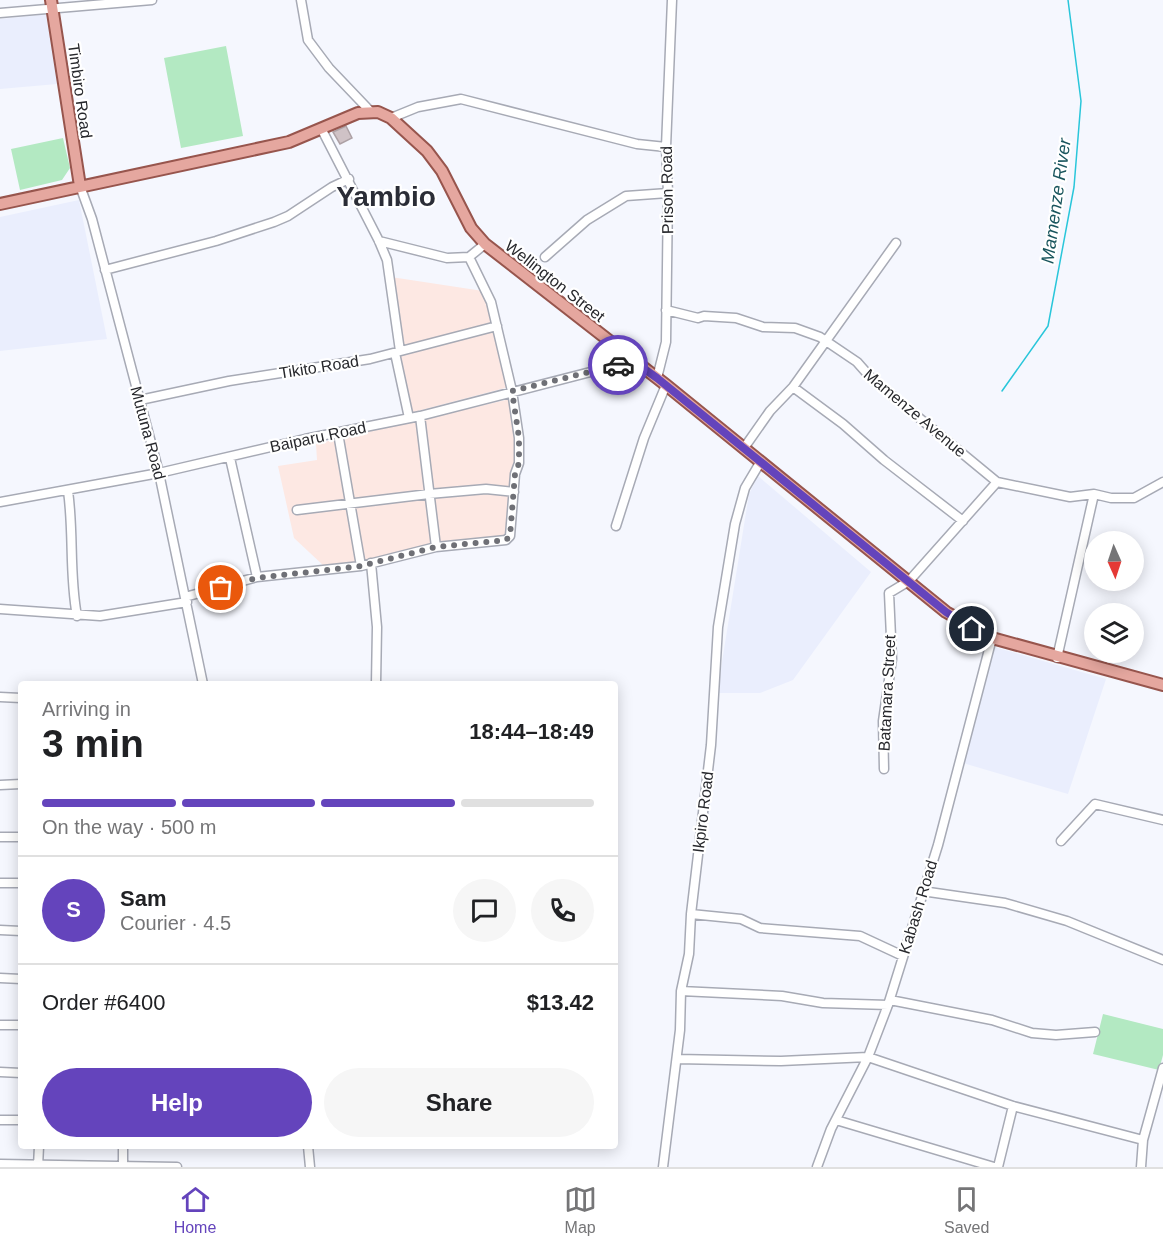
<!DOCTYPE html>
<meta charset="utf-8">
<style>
:root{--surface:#fff;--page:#f6f6f6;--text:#202124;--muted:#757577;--line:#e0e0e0;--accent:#6444bc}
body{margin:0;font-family:Helvetica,sans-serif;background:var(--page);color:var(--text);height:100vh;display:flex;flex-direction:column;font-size:22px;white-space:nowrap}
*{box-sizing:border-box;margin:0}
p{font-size:20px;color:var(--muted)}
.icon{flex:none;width:33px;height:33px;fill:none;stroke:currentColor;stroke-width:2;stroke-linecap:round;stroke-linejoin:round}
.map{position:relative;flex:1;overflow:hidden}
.details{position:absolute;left:18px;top:681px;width:600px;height:468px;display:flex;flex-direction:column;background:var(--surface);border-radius:6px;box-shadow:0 3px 15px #0003}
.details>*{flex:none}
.needle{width:39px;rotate:177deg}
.tools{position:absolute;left:1084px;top:531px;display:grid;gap:12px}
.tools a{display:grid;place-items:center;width:60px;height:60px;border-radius:50%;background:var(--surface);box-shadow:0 3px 15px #0003;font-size:30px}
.pin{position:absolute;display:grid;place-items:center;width:51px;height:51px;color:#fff;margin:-26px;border:3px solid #fff;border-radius:50%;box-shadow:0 2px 6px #0007}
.courier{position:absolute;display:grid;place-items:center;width:60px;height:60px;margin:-30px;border:4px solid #6444bc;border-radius:50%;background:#fff;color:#222;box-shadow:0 2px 8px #0007}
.headline em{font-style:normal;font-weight:700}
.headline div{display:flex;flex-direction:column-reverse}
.headline{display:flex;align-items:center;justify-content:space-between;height:102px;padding:0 24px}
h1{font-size:39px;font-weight:700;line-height:45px}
.bar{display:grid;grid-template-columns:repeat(4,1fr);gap:9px 6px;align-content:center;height:72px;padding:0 24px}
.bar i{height:8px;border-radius:4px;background:var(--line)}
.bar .current{background:var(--accent)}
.bar p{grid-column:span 4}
.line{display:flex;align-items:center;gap:15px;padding:0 24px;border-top:2px solid var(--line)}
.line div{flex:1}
.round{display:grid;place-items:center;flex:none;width:63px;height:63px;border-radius:32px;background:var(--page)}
.action{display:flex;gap:12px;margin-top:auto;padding:12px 24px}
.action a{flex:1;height:69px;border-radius:36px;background:var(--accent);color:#fff;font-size:24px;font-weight:700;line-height:69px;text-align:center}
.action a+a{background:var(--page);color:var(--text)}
.menu{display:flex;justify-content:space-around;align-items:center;height:84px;border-top:2px solid var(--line);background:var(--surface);font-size:16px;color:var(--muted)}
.menu a{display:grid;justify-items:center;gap:3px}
.menu .current{color:var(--accent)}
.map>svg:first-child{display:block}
.commercial{fill:#fde8e3}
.built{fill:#eaeefd}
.green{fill:#b3e9c2}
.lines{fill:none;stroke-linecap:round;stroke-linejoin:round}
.stream{stroke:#29c6da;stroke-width:1.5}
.building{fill:#cfc2c6;stroke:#ada1a5;stroke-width:1.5}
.minor-casing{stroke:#a7aab5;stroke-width:11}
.major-casing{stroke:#97554d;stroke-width:14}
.minor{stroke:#fff;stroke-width:8}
.major{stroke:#e5a79f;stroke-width:10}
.done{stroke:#6f7076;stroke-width:6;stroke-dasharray:0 10.8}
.route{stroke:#6444bc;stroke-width:8}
.labels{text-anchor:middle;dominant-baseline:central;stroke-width:4.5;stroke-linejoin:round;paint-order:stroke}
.street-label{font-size:16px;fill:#27282c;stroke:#fff}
.water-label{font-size:18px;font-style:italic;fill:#19555d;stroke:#fff}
.town-label{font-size:28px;font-weight:bold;fill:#2b2d36;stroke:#fff}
</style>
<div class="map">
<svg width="1163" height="1167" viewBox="0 0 1163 1167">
<rect width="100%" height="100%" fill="#f5f7fe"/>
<path class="commercial" d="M391,277l92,14 12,34 -73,18 -22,2z
M493,331l16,56 -99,26 -13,-59z
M510,399l7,68 -4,71 -188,29 -31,-29 -16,-72 39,-6 -1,-16z"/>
<path class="built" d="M51,14l6,70 -57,5v-70z
M79,200l28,139 -107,12v-134z
M758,476l113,96 -78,108 -33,13h-43l32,-199z
M994,647l112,32 -38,115 -105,-31z"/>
<path class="green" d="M226,46l17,90 -62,12 -17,-90z
M63,138l7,30 -8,12 -42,10 -9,-41z
M1103,1014l60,15v26l-4,15 -66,-16z"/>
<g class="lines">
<path class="stream" d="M1002,391l46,-65 26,-139 7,-86 -13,-101"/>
</g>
<path class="building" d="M346,126l6,12 -12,6 -7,-12z"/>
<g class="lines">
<defs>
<path id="minor" d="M301,0l7,40 21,28 42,44
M0,13l152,-13
M391,118l27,-11 43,-8 176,45 29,3
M322,130l57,111 8,19 13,91
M80,186l12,33 67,254 44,211
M379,241l68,17 22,-1 16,-13
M545,257l42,-37 39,-24 42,-3
M105,270l111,-29 58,-19 14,-6 44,-29 17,-8
M666,310l32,8 6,-2 32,2 27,9 32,1 25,9 37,25 15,17 125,103 73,15 24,-3 17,4h23l29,-16
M395,353l14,65
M657,378l9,-36 2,-149 -2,-46 6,-147
M793,387l50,37 41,36 79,61
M140,400l89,-19 141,-22 127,-33
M420,416l16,131
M338,433l23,133
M744,448l26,-37 23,-24 103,-144
M230,458l27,119
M68,491c6,42 1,83 9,125
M0,502l159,-29 146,-34 115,-23 213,-55
M297,510l132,-16 57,-5 28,3
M616,526l28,-88 22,-53
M371,563l6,64 -1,57
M185,597l72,-20 104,-11 75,-19 70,-7 4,-4 5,-62 4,-11v-25l-7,-47 -21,-89 -22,-45
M0,609l100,7 87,-14
M1057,658l37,-164
M0,697l21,1
M884,769l-1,-48 9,-62 -3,-66 20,-12 88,-99
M0,785l21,-1
M0,837h21
M1061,841l34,-37 68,16
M0,883h21
M922,891l83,12 62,18 96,39
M691,914l50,5 19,9 100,8 43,20
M0,930l21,1
M0,978l21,1
M681,991l101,5 41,7 65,2
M890,1000l102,20 40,13 24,2 39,-3
M0,1025h21
M677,1059l104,2 87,-4 145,49 130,34
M0,1072l21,1
M0,1120h21
M836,1120l158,47
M308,1146l2,21
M0,1164l177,3
M38,1167l1,-21
M123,1167v-21
M663,1167l17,-137 1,-39 8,-37 2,-40 20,-169 7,-118 17,-103 10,-36 16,-27
M817,1167l14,-38 37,-72 20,-52 50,-160 54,-207
M998,1167l15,-61
M1141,1167l2,-27 20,-72"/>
<path id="major" d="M51,0l29,186
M0,204l289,-62 69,-29 20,-1 13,6 36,33 15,20 29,57 14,16 181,141 280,227 46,26 171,47"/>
</defs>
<use href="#minor" class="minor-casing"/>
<use href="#major" class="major-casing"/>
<use href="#minor" class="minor"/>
<use href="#major" class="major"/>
</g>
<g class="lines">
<path class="done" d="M221,588l36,-10 104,-12 75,-19 70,-7 4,-4 5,-62 4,-11v-25l-7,-47 106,-26"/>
<path class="route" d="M618,365l15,-4 24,17 289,234 26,17"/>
</g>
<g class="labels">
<g class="street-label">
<text transform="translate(80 91) rotate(82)">Timbiro Road</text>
<text transform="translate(667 190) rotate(-91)">Prison Road</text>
<text transform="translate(555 281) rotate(38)">Wellington Street</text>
<text transform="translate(319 367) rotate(-9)">Tikito Road</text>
<text transform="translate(915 413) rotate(40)">Mamenze Avenue</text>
<text transform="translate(148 433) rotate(75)">Mutuna Road</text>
<text transform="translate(318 437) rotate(-12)">Baiparu Road</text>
<text transform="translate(887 693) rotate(-87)">Batamara Street</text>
<text transform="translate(703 812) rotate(-83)">Ikpiro Road</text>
<text transform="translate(918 907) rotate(-73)">Kabash Road</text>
</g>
<g class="water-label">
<text transform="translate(1056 201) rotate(-82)">Mamenze River</text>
</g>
<g class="town-label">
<text x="386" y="196">Yambio</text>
</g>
</g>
</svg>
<div class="tools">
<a><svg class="needle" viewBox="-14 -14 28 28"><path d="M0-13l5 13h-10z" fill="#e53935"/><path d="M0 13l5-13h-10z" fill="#757577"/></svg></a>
<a><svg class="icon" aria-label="layers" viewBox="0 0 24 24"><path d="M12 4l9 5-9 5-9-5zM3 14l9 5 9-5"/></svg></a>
</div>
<div class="pin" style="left:221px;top:588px;background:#ea580c"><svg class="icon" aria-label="bag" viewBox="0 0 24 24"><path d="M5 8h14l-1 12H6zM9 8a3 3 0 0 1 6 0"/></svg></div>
<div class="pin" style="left:972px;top:629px;background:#1f2937"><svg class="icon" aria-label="home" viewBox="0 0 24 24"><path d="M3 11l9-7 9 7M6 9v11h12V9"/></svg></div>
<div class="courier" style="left:618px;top:365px"><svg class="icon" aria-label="car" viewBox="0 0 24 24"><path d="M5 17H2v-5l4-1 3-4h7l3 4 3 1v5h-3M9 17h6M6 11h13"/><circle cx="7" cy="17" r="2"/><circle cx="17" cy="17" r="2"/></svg></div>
<section class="details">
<div class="headline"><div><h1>3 min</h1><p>Arriving in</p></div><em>18:44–18:49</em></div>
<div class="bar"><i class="current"></i><i class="current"></i><i class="current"></i><i></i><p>On the way · 500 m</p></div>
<div class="line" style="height:108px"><b class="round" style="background:var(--accent);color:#fff">S</b><div><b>Sam</b><p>Courier · 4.5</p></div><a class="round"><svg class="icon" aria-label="chat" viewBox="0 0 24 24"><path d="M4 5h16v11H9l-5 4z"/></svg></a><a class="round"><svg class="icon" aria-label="phone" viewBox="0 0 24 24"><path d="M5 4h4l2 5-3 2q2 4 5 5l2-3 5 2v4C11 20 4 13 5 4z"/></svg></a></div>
<div class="line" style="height:78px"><div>Order #6400</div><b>$13.42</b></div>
<div class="action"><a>Help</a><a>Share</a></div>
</section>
</div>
<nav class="menu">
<a class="current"><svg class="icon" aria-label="home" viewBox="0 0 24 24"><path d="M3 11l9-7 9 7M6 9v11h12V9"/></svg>Home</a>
<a><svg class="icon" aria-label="map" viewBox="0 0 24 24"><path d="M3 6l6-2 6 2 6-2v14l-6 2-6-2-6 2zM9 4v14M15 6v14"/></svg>Map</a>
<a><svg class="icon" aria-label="saved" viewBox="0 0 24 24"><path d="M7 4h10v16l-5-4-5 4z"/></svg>Saved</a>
</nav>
